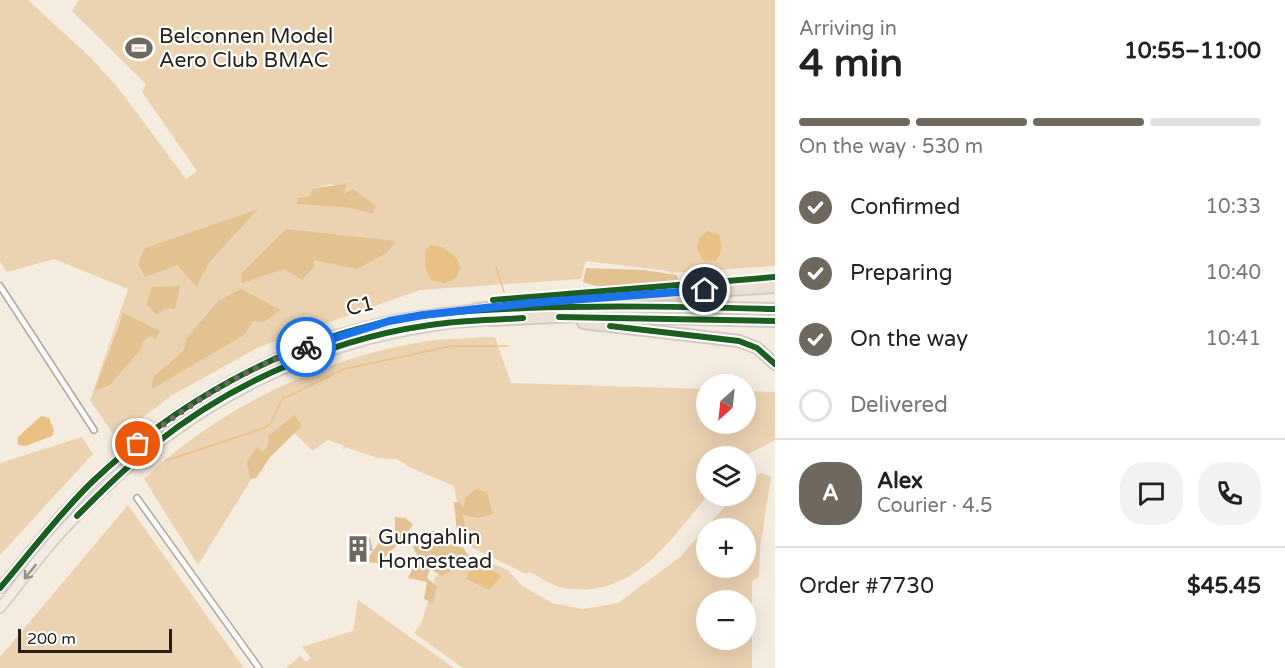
<!DOCTYPE html>
<meta charset="utf-8">
<style>
:root{--surface:#fff;--page:#f2f2f2;--text:#222;--muted:#767676;--line:#e0e0e0;--accent:#6f685f}
body{margin:0;font-family:"Varela Round",sans-serif;background:var(--page);color:var(--text);height:100vh;display:flex;flex-direction:column;font-size:22px;white-space:nowrap}
*{box-sizing:border-box;margin:0}
p{font-size:20px;color:var(--muted)}
.icon{flex:none;width:33px;height:33px;fill:none;stroke:currentColor;stroke-width:2;stroke-linecap:round;stroke-linejoin:round}
.map{position:relative;flex:1;overflow:hidden}
.panel{display:flex;flex-direction:column;background:var(--surface);width:510px}
.panel>*{flex:none}
.needle{width:39px;rotate:207deg}
.fabs{position:absolute;left:696px;top:374px;display:grid;gap:12px}
.fabs a{display:grid;place-items:center;width:60px;height:60px;border-radius:50%;background:var(--surface);box-shadow:0 6px 24px #0002;font-size:30px}
.scale{position:absolute;left:18px;bottom:15px;width:154px;box-sizing:border-box;padding-left:6px;border:3px solid #27211a;border-top:0;font-size:16px;line-height:21px;white-space:nowrap;color:#27211a;-webkit-text-stroke:4px #fff;paint-order:stroke}
.pin{position:absolute;display:grid;place-items:center;width:51px;height:51px;color:#fff;margin:-26px;border:3px solid #fff;border-radius:50%;box-shadow:0 2px 6px #0007}
.courier{position:absolute;display:grid;place-items:center;width:60px;height:60px;margin:-30px;border:4px solid #1a73e8;border-radius:50%;background:#fff;color:#222;box-shadow:0 2px 8px #0007}
.headline em{font-style:normal;font-weight:700}
.headline div{display:flex;flex-direction:column-reverse}
.headline{display:flex;align-items:center;justify-content:space-between;height:102px;padding:0 24px}
h1{font-size:39px;font-weight:700;line-height:45px}
.bar{display:grid;grid-template-columns:repeat(4,1fr);gap:9px 6px;align-content:center;height:72px;padding:0 24px}
.bar i{height:8px;border-radius:4px;background:var(--line)}
.bar .active{background:var(--accent)}
.bar p{grid-column:span 4}
.line{display:flex;align-items:center;gap:15px;padding:0 24px;border-top:2px solid var(--line)}
.line div{flex:1}
.round{display:grid;place-items:center;flex:none;width:63px;height:63px;border-radius:24px;background:var(--page)}
ol{padding:0 24px;list-style:none}
li{display:flex;align-items:center;gap:18px;height:66px}
li p{margin-inline-start:auto}
li .icon{padding:6px;border-radius:50%;background:var(--accent);color:#fff;stroke-width:4}
li:last-child{color:var(--muted)}
li i{width:33px;height:33px;border:3px solid var(--line);border-radius:50%}
main{display:flex;flex:1;min-height:0}
.map>svg:first-child{display:block}
.green{fill:#ebd3b2;fill-rule:evenodd}
.forest{fill:#e3c190}
.water{fill:#eac185}
.lines{fill:none;stroke-linecap:round;stroke-linejoin:round}
.stream{stroke:#eac185;stroke-width:1.5}
.building{fill:#cedcda;stroke:#bdbfbb;stroke-width:1.5}
.street-casing{stroke:#aea79e;stroke-width:8}
.primary-casing{stroke:#d0cbc6;stroke-width:12}
.highway-casing{stroke:#d0cbc6;stroke-width:14}
.street{stroke:#fefcfa;stroke-width:5}
.primary{stroke:#f2ece3;stroke-width:9}
.highway{stroke:#eae1d4;stroke-width:10}
.cycleway-casing{stroke:#fff;stroke-width:10}
.cycleway{stroke:#1b5e20;stroke-width:6}
.oneway{stroke:#979189}
.done{stroke:#6f685f;stroke-width:6;stroke-dasharray:0 10.8}
.route{stroke:#1a73e8;stroke-width:8}
.labels{text-anchor:middle;dominant-baseline:central;stroke-width:4.5;stroke-linejoin:round;paint-order:stroke}
.poi-label{font-size:21px;fill:#27211a;stroke:#fff;text-anchor:start}
.street-label{font-size:21px;fill:#27211a;stroke:#fff}
</style>
<main>
<div class="map">
<svg width="775" height="668" viewBox="0 0 775 668">
<rect width="100%" height="100%" fill="#f5ece0"/>
<path class="green" d="M0,0h28l64,59 27,30 67,90 11,-8 -55,-79 4,-8 -74,-73 7,-11h696v266l-105,7 -2,-2 -82,-10 -5,18 -161,11 -161,57 -88,49 -55,42 -26,-38 38,-111 -74,-30 -47,13 -7,-10zM330,184l8,2 8,-2 -3,11 30,19 -23,-6 -54,-4 1,-6 13,-1 2,-8zM257,210l-48,53 -11,23 -21,-21 -31,-17zM286,229l16,51 -18,-11 -42,13v-9zM281,310l-28,10 -100,57 30,-26 3,-12zM123,314l27,22 -56,55 25,-70z
M495,337l16,46 195,6v34h40v-32l29,1v48l-30,16h-39l2,39c-38,45 -75,105 -144,93 -12,-2 -24,-11 -34,-16l-4,2 -63,-31 1,-3 -10,-54 -43,-18 -14,-9 -19,-1 -33,-11 -2,4 1,-5 -16,-6 -15,11 -22,-21 -21,19 -72,116 -54,-86c75,-72 188,-126 292,-139 20,-2 40,-2 59,-3z
M82,437l11,17 -93,101v-92z
M761,473l10,4 -11,72 -1,28 -7,4v87h-289l-49,-35 7,-9 14,-47 31,-24 42,17 13,15 31,18 31,6 35,-6 62,-46 55,-62h11v-12zM706,528h40v39h-40zM706,600h40v39h-40z
M128,505l116,163h-244v-11z
M358,600l96,68h-168l14,-12 6,6 5,-4 -9,-11 51,-16z"/>
<path class="forest" d="M347,183l-3,11 9,-5 23,17 -3,8 -23,-6 -54,-4 1,-6 13,-2 2,-7c13,-4 23,-2 35,-6z
M258,209l-49,54 -12,24 -20,-22 -32,12 -7,-14 7,-15z
M286,229l110,12 -8,11 -31,17 -43,-9v7l-12,13 -18,-11 -42,14v-10z
M586,268l58,2 33,5 1,5 -72,9 -23,-7z
M180,286l-5,23 -9,-1 -9,7 -11,-11 6,-17z
M241,289l40,21 -17,12 -11,-1 -9,14 -92,54 1,-12 30,-26 3,-12 32,-38z
M123,313l37,18 -5,8 -5,-3 -7,6 -1,6 -32,37 -16,6z
M295,415l7,11 -31,30 -15,22 -6,1 -3,-17 10,-15 6,5 4,-4 2,-13z
M476,489l11,3 6,22 -15,4 -15,-3 4,23 -6,5 -37,-9 6,-3 27,1 -3,-30h6l3,7 2,-11z
M395,517l10,1 8,6 -8,13 -26,26 -14,-1 21,-29 9,-1z
M439,541l25,7 5,11 -27,17 -12,-7 -3,9 10,9 -4,16 -9,-4 3,-17 -19,-4 10,-20 -5,-12z"/>
<path class="water" d="M708,231l11,4c3,9 4,18 -3,26l-14,-1 -5,-11 2,-11z
M430,245l12,2 15,11 3,10 -4,10 -11,5 -14,-3 -5,-11 -1,-18z
M41,416l8,2 5,12 -2,6 -26,10 -8,-1v-8z
M473,562l26,12 2,3 -12,13 -23,-11z"/>
<g class="lines">
<path class="stream" d="M496,267l8,25
M165,461l99,-33 7,-5 11,-24 62,-30 108,-23h56"/>
</g>
<path class="building" d="M363,537l6,1 3,12 -9,-2 -3,11 -10,-2 3,-17 5,1z"/>
<g class="lines">
<defs>
<path id="street" d="M0,286l94,144
M137,498l122,170"/>
<path id="primary" d="M0,588c31,-36 59,-74 93,-106 83,-78 187,-138 298,-161 28,-6 57,-8 86,-12
M0,608c22,-27 42,-56 66,-81 116,-124 254,-197 425,-207"/>
<path id="highway" d="M585,306l190,3
M477,309l53,-6 245,-16
M491,320l87,-4 197,5
M583,323l156,18 18,7 18,16"/>
</defs>
<use href="#street" class="street-casing"/>
<use href="#primary" class="primary-casing"/>
<use href="#highway" class="highway-casing"/>
<use href="#street" class="street"/>
<use href="#primary" class="primary"/>
<use href="#highway" class="highway"/>
<defs>
<path id="cycleway" d="M493,300l282,-23
M559,317l216,4
M610,326l129,15 18,7 18,16
M77,516c25,-25 49,-49 77,-71 80,-65 189,-111 292,-122 25,-3 51,-3 77,-5
M0,588c30,-35 59,-74 92,-106 82,-78 188,-138 299,-161 45,-9 90,-11 135,-13 83,-3 166,-1 249,1"/>
</defs>
<use href="#cycleway" class="cycleway-casing"/>
<use href="#cycleway" class="cycleway"/>
</g>
<defs><path id="oneway-shaft" d="M-6 0H5M1.5-3L5.5 0L1.5 3" fill="none" stroke-width="1.6" stroke-linecap="round" stroke-linejoin="round" transform="scale(1.5)"/></defs>
<use class="oneway" href="#oneway-shaft" transform="translate(30 572) rotate(129)"/>
<g class="lines">
<path class="done" d="M138,444c51,-40 106,-75 168,-97"/>
<path class="route" d="M306,347l83,-26 34,-6 107,-12 175,-13"/>
</g>
<defs>
<symbol id="stadium-bare" viewBox="-9 -9 18 18"><path d="M0-5a6.5 5 0 1 0 0 10a6.5 5 0 1 0 0-10ZM-3.5-1.8h7v3.6h-7Z" fill="#6f685f" stroke="#fff" stroke-width="2.5" paint-order="stroke"/></symbol>
<symbol id="building-bare" viewBox="-9 -9 18 18"><path d="M-4-6H4V6H1V3H-1V6H-4ZM-2.5-4.3h1.7v1.8h-1.7ZM.8-4.3h1.7v1.8H.8ZM-2.5-1h1.7V.8h-1.7ZM.8-1h1.7V.8H.8Z" fill="#6f685f" stroke="#fff" stroke-width="2.5" paint-order="stroke"/></symbol>
</defs>
<g fill-rule="evenodd">
<use href="#stadium-bare" x="120" y="29" width="38" height="38"/>
<use href="#building-bare" x="339" y="530" width="38" height="38"/>
</g>
<g class="labels">
<g class="poi-label">
<text x="159" y="36">Belconnen Model<tspan x="159" dy="24">Aero Club BMAC</tspan></text>
<text x="378" y="537">Gungahlin<tspan x="378" dy="24">Homestead</tspan></text>
</g>
<g class="street-label">
<text transform="translate(360 306) rotate(-14)">C1</text>
</g>
</g>
</svg>
<div class="fabs">
<a><svg class="needle" viewBox="-14 -14 28 28"><path d="M0-13l5 13h-10z" fill="#e53935"/><path d="M0 13l5-13h-10z" fill="#767676"/></svg></a>
<a><svg class="icon" aria-label="layers" viewBox="0 0 24 24"><path d="M12 4l9 5-9 5-9-5zM3 14l9 5 9-5"/></svg></a>
<a>+</a>
<a>−</a>
</div>
<div class="scale">200 m</div>
<div class="pin" style="left:138px;top:444px;background:#ea580c"><svg class="icon" aria-label="bag" viewBox="0 0 24 24"><path d="M5 8h14l-1 12H6zM9 8a3 3 0 0 1 6 0"/></svg></div>
<div class="pin" style="left:705px;top:290px;background:#1f2937"><svg class="icon" aria-label="home" viewBox="0 0 24 24"><path d="M3 11l9-7 9 7M6 9v11h12V9"/></svg></div>
<div class="courier" style="left:306px;top:347px"><svg class="icon" aria-label="bike" viewBox="0 0 24 24"><circle cx="6" cy="16" r="4"/><circle cx="18" cy="16" r="4"/><path d="M6 16l4-8h5l3 8M10 8l3 8H6M13 5h3"/></svg></div>
</div>
<section class="panel">
<div class="headline"><div><h1>4 min</h1><p>Arriving in</p></div><em>10:55–11:00</em></div>
<div class="bar"><i class="active"></i><i class="active"></i><i class="active"></i><i></i><p>On the way · 530 m</p></div>
<ol>
<li><svg class="icon" aria-label="check" viewBox="0 0 24 24"><path d="M5 12l5 5 9-10"/></svg>Confirmed<p>10:33</p></li>
<li><svg class="icon" aria-label="check" viewBox="0 0 24 24"><path d="M5 12l5 5 9-10"/></svg>Preparing<p>10:40</p></li>
<li><svg class="icon" aria-label="check" viewBox="0 0 24 24"><path d="M5 12l5 5 9-10"/></svg>On the way<p>10:41</p></li>
<li><i></i>Delivered</li>
</ol>
<div class="line" style="height:108px"><b class="round" style="background:var(--accent);color:#fff">A</b><div><b>Alex</b><p>Courier · 4.5</p></div><a class="round"><svg class="icon" aria-label="chat" viewBox="0 0 24 24"><path d="M4 5h16v11H9l-5 4z"/></svg></a><a class="round"><svg class="icon" aria-label="phone" viewBox="0 0 24 24"><path d="M5 4h4l2 5-3 2q2 4 5 5l2-3 5 2v4C11 20 4 13 5 4z"/></svg></a></div>
<div class="line" style="height:78px"><div>Order #7730</div><b>$45.45</b></div>
</section>
</main>
